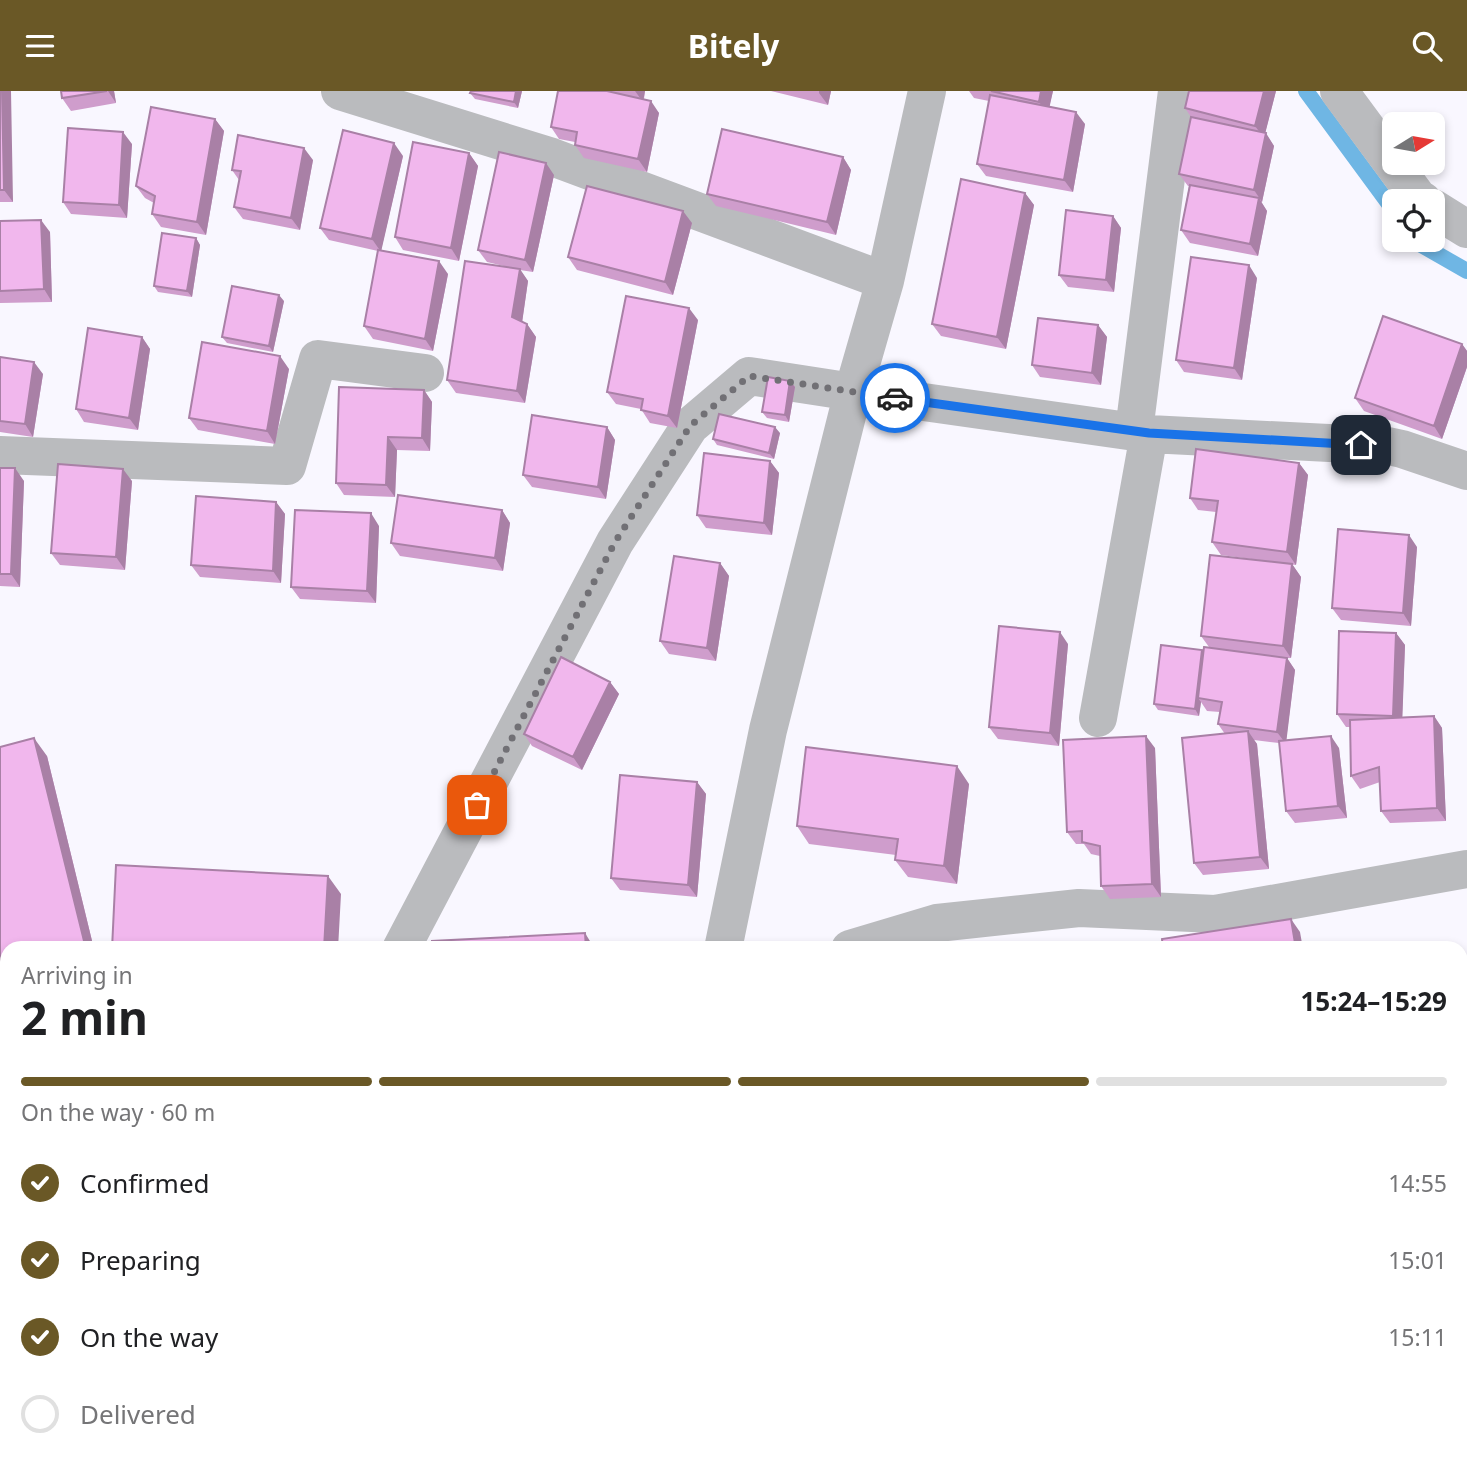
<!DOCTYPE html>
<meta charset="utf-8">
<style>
:root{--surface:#fff;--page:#f6f6f6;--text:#202124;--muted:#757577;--line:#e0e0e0;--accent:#6a5826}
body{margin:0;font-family:"Noto Sans",sans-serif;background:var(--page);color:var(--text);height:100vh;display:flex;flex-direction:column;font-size:26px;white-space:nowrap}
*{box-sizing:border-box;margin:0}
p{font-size:23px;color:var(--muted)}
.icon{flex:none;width:38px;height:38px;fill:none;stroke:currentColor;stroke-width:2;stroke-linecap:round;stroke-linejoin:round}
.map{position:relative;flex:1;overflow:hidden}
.sheet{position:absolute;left:0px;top:850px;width:1468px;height:527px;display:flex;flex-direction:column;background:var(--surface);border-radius:21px 21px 0 0;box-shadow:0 4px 10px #0003}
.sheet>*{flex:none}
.needle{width:46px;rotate:79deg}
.buttons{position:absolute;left:1382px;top:21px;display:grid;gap:14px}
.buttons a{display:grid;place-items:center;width:63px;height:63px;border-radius:10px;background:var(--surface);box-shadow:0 4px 10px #0003;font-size:35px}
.pin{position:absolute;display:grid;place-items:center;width:60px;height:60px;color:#fff;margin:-30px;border-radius:14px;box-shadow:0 4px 10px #0006}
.courier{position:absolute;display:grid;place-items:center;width:70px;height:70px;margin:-35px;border:5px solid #1a73e8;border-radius:50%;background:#fff;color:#222;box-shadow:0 2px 9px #0007}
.summary em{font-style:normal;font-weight:700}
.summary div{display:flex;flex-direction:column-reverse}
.summary{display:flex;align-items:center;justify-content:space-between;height:119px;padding:0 21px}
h1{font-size:46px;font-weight:700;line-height:52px}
.bar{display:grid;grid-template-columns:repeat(4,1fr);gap:10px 7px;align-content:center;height:84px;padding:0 21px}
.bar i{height:9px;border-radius:5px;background:var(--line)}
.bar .selected{background:var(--accent)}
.bar p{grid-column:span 4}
ol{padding:0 21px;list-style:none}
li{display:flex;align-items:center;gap:21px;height:77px}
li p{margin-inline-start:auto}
li .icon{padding:7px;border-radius:50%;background:var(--accent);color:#fff;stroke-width:4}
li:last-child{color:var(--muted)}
li i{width:38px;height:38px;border:4px solid var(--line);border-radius:50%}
header{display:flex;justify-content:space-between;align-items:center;height:91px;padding:0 21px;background:var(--accent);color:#fff;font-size:32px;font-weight:700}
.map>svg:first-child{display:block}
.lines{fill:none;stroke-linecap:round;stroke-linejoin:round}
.stream{stroke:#6fb6e4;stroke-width:16}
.street{stroke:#babbbe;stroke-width:38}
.wall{fill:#cf9dcc}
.shaded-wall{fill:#a980a6}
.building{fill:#f1b7ed;stroke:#a980a6;stroke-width:2}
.done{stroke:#717075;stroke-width:7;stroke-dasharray:0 12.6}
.route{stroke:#1a73e8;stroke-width:9}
</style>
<header><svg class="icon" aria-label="menu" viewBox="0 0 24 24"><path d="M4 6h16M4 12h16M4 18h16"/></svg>Bitely<svg class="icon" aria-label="search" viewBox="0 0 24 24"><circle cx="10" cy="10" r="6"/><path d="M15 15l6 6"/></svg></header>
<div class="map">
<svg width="1467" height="1376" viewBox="0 0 1467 1376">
<rect width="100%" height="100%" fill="#f9f7ff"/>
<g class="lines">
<path class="stream" d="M1306,0l89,121
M1415,149l3,3 49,28"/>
<path class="street" d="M340,0l212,66 333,124
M1339,0l79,107 5,3
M1433,117l34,21
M1134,340l43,-340
M0,364l287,11 31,-107 107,14
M1098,627l51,-284
M401,858l214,-407 75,-116 59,-50 104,16 296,42 239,12 14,3 65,22
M723,858l45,-219 85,-338 32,-111 42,-190
M850,858l87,-26 142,-15 136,6 252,-45
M1461,1267l6,-41
M798,1370v6
M146,1376l3,-6
M616,1376v-6
M1036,1376l40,-6
M1443,1376l1,-6"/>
</g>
<path class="wall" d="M0,0l13,111h-13z
M61,0h53l2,12 -45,8 -9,-13z
M471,0h51l-4,17 -43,-9 -5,-6z
M558,0h87l-1,8 15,14 -12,59 -63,-14 -9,-13v-3l-16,-3 -8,-12z
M771,0h60l-3,14z
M969,0h84l-4,16 36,17 -12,68 -87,-16 -9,-12 12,-63 -15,-3z
M1276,0l-11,42 9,13 -12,56h-1l6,9 -9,45 -68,-13 -9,-13 8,-44h-1l-9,-12 12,-57 -6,-9z
M215,28l9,12 -18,104 -45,-8 -9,-13 2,-11 -9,-5 -9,-12z
M132,53l-5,74 -56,-4 -8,-12z
M469,62l9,13 -19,95 -56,-11 -8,-13z
M403,65l-22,94 67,24 -15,77 -60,-12 -9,-13 14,-75 -49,-11 -9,-12z
M843,66l8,13 -15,65 -120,-29 -9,-12z
M313,69l-13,70 -57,-11 -9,-12 5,-27 -7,-10z
M554,84l-21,97 -13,-2 8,11 -6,41 5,2 9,13 -11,66 -69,-10 -9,-13 65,-112 -25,-6 -9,-12z
M1025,102l9,12 -28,144 -65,-13 -9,-12z
M1113,125l8,12 -7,64 -46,-5 -9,-12z
M0,130l50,11 2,70 -52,1z
M692,132l-19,72 -96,-25 -9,-13z
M196,147l4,7 -8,52 -34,-5 -4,-6z
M1257,187l-15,102 -58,-8 -8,-12z
M284,210l-11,51 -46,-9 -5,-6z
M698,229l-21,108 -27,-5 -9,-14 -25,-5 -9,-12z
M1098,234l9,12 -6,48 -61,-8 -8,-12z
M142,246l8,12 -12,81 -54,-8 -8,-13z
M1462,253l5,7v16l-25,72 -78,-28 -9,-13z
M0,266l43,17 -10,63 -33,-5z
M289,278l-14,75 -77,-14 -9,-12z
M790,290l5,6 -6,35 -22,-4 -5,-6z
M424,299l8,12 -2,49 -33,-1 -2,47 -51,-2 -8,-12z
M607,336l8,13 -9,59 -74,-12 -9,-12z
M780,342l-6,26 -57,-14 -4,-6z
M770,370l9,12 -7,62 -66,-7 -9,-13z
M1299,372l9,12 -12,90 -75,-10 -9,-13 4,-30 -18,-2 -8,-12z
M0,377l24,13 -4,106 -20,-1z
M132,390l-7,89 -65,-5 -9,-12z
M276,411l9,12 -4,69 -81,-6 -9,-12z
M502,419l8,13 -7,48 -103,-15 -9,-13z
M379,435l-3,77 -76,-4 -9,-12z
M1417,456l-6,79 -70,-6 -9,-12z
M720,472l9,13 -13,85 -47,-7 -9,-13z
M1292,473l9,13 -10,81h-4l8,12 -9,70 53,8 8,70 -52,5 -9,-12 -7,-68 -25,-3 3,4 12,125 -66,6 -9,-12 31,-129 -7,-10 2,-12 -13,-1 -6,-9 -2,14 -41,-6 -4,-6 48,-54 1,2 6,-5 -8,-11z
M1396,542l9,12 -3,72 32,-1 8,12 4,93 -56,2 -9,-12 -1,-29 -20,7 -9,-13 -1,-49h-4l-9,-13z
M1068,553l-9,102 -61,-7 -9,-12z
M610,591l9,12 -37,76 -50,-24 -8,-12z
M0,656l47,9 47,193h-87l-1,50 -6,-8z
M1155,657l6,149 -51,2 -9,-13 -1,-30 -9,-2 -7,-10h-8l-9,-12z
M697,691l9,12 -9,103 -77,-7 -9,-12z
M969,693l-12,100 -49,-7 -13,-17 1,-5 -87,-11 -12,-18z
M0,1000l7,1v105h-7z
M7,1231v114h-5l-2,-3v-66z
M879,1370h41v4l-10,2h-29z"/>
<path class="shaded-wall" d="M2,0h9l2,111 -9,-12z
M108,0h6l2,12z
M516,0h6l-4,17 -4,-6z
M635,0h10l-2,11z
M819,0h12l-3,14 -9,-12z
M1041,0h12l-5,23 -9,-12z
M1264,0h12l-12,47 -9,-12z
M651,10l8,12 -12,59 -9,-13z
M1076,21l9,12 -12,68 -9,-12z
M215,28l9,12 -18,104 -9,-13z
M123,41l9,12 -5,74 -8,-13z
M1266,42l8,13 -12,56 -8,-12z
M394,52l9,13 -22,96 -9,-13z
M304,57l9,12 -13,70 -9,-12z
M469,62l9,13 -19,95 -8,-13z
M843,66l8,13 -15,65 -9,-13z
M546,72l8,12 -21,97 -8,-12z
M1025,102l9,12 -28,144 -9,-12z
M1259,107l8,13 -9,45 -8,-12z
M683,120l9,12 -19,72 -8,-13z
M1113,125l8,12 -7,64 -8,-12z
M41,129l9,12 2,70 -8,-13z
M196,147l4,7 -8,52 -5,-6z
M439,170l9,13 -15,77 -8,-12z
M1249,174l8,13 -15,102 -8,-12z
M520,178l8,12 -7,49 -9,-13z
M279,204l5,6 -11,51 -4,-6z
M689,217l9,12 -21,108 -9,-12z
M527,233l9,13 -11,66 -8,-12z
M1098,234l9,12 -6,48 -9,-12z
M142,246l8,12 -12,81 -9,-12z
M1462,253l5,7v16l-25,72 -8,-13z
M280,265l9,13 -14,75 -8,-13z
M34,271l9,12 -10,63 -8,-13z
M790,290l5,6 -6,35 -4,-7z
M424,299l8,12 -2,49 -8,-13z
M607,336l8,13 -9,59 -8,-12z
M775,336l5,6 -6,26 -5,-6z
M388,346l9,13 -2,47 -9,-12z
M770,370l9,12 -7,62 -8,-12z
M1299,372l9,12 -12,90 -9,-13z
M15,377l9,13 -4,106 -9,-13z
M123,378l9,12 -7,89 -9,-13z
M276,411l9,12 -4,69 -8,-12z
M502,419l8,13 -7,48 -8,-13z
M371,422l8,13 -3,77 -9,-12z
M1409,444l8,12 -6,79 -8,-13z
M720,472l9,13 -13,85 -9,-13z
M1292,473l9,13 -10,81 -8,-12z
M1060,541l8,12 -9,102 -9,-13z
M1396,542l9,12 -3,83 -9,-12z
M1202,559l4,7 -8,41 3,4 -2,14 -4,-7z
M1287,567l8,12 -9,74 -9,-12z
M610,591l9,12 -37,76 -9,-13z
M1434,625l8,12 4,93 -9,-13z
M1248,640l9,13 12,125 -9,-12z
M1146,645l9,12 6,149 -9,-13z
M1331,645l8,12 8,70 -9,-12z
M34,647l13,18 47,193h-8z
M957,675l12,18 -12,100 -13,-18z
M697,691l9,12 -9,103 -9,-12z
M328,785l13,18 -3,55h-14z
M1291,828l9,13 3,17h-7z
M585,842l8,13v3h-7z
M7,1030v72l-5,-8z
M758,1370h8v6h-8z
M1211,1370h11v6h-10z
M1398,1370h4l4,6h-7z"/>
<path class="building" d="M0,0h2l2,99h-4z
M61,0h46l-45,7z
M471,0h45l-2,11 -44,-9z
M558,0h49l44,10 -13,58 -63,-14 2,-13 -26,-5z
M991,0h50l-2,11z
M1189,0h75l-9,35 -70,-18z
M990,4l86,17 -12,68 -87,-16z
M151,16l64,12 -18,103 -45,-8 3,-18 -19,-10z
M1191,26l75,16 -12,57 -75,-16z
M68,37l55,4 -4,73 -56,-3z
M722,38l121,28 -16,65 -120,-28z
M343,39l51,13 -22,96 -52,-11z
M238,44l66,13 -13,70 -57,-11 7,-36 -9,-1z
M413,51l56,11 -18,95 -56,-11z
M499,61l47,11 -21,97 -47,-10z
M961,88l64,14 -28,144 -65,-13z
M1190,94l69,13 -9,46 -69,-14z
M587,95l96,25 -18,71 -97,-25z
M1066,119l47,6 -7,64 -47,-5z
M41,129l3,69 -44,2v-70z
M162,142l34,5 -9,53 -33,-5z
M378,159l61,11 -14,78 -61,-13z
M1191,166l58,8 -15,103 -58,-8z
M465,170l55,8 -8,48 15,7 -10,67 -70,-11z
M232,195l47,9 -10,51 -47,-9z
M626,205l63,12 -21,108 -27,-6 2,-11 -36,-7z
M1383,225l79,28 -28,82 -79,-28z
M1038,227l60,7 -6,48 -60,-8z
M88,237l54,9 -13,81 -53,-9z
M202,251l78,14 -13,75 -78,-13z
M0,266l34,5 -9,62 -25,-3z
M768,286l22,4 -5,34 -23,-3z
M339,296l85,3 -2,48 -34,-1 -2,48 -50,-2z
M719,323l56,13 -6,26 -56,-14z
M532,324l75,12 -9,60 -75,-12z
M1196,358l103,14 -12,89 -75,-10 6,-41 -28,-3z
M704,362l66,8 -6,62 -67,-8z
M58,373l65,5 -7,88 -65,-4z
M0,377h15l-4,106h-11z
M398,404l104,15 -7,48 -104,-15z
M196,405l80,6 -3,69 -82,-6z
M295,419l76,3 -4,78 -76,-4z
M1338,438l71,6 -6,78 -71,-5z
M1210,464l82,9 -9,82 -82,-10z
M674,465l46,7 -13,85 -47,-7z
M999,535l61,6 -10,101 -61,-6z
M1339,540l57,2 -3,83 -56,-2z
M1161,554l41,5 -7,59 -41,-5z
M1204,556l83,11 -10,74 -59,-8 4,-22 -24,-4z
M561,566l49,25 -37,75 -49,-23z
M1434,625l3,92 -56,3 -2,-44 -28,9 -1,-56z
M1248,640l12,126 -66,6 -12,-125z
M1146,645l6,148 -51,2 -1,-40 -18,-4v-11l-15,1 -4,-92z
M1331,645l7,70 -52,5 -7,-70z
M34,647l52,211h-79v29l-7,2v-233z
M806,656l151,19 -13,100 -49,-6 3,-21 -101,-13z
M620,684l77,7 -9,103 -77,-7z
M116,774l212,11 -4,73h-212z
M1291,828l5,30h-133l-1,-10z
M585,842l1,16h-154v-8z
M0,1000l7,1v29l-5,64h-2z
M5,1231h2v103l-7,-1v-57z
M676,1370h82v6h-82z
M879,1370h23l-22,5z
M1151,1370h60l1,6h-61z
M1330,1370h68l1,6h-69z"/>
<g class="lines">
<path class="done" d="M477,714l138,-263 75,-116 59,-50 146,22"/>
<path class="route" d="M895,307l254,35 212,12"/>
</g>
</svg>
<div class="buttons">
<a><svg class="needle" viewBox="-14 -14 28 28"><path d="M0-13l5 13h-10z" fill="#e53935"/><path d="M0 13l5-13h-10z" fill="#757577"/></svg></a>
<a><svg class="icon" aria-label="locate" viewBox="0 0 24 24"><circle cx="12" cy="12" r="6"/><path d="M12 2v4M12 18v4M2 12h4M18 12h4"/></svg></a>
</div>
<div class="pin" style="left:477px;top:714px;background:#ea580c"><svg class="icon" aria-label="bag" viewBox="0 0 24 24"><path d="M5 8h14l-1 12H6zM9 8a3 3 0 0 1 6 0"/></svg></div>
<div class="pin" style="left:1361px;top:354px;background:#1f2937"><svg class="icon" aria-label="home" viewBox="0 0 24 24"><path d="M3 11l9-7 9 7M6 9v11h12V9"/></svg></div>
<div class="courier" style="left:895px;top:307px"><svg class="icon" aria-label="car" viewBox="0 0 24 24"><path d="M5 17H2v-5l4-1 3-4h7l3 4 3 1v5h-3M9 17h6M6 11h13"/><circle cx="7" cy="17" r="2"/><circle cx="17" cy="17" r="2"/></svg></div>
<section class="sheet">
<div class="summary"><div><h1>2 min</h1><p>Arriving in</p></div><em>15:24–15:29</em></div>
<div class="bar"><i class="selected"></i><i class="selected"></i><i class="selected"></i><i></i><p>On the way · 60 m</p></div>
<ol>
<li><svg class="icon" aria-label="check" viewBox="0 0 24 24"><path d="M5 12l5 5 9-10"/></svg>Confirmed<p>14:55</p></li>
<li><svg class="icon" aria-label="check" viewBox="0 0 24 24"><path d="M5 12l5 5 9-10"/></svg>Preparing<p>15:01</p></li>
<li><svg class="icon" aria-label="check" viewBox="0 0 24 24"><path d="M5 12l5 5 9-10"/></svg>On the way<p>15:11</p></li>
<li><i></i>Delivered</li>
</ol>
</section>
</div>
